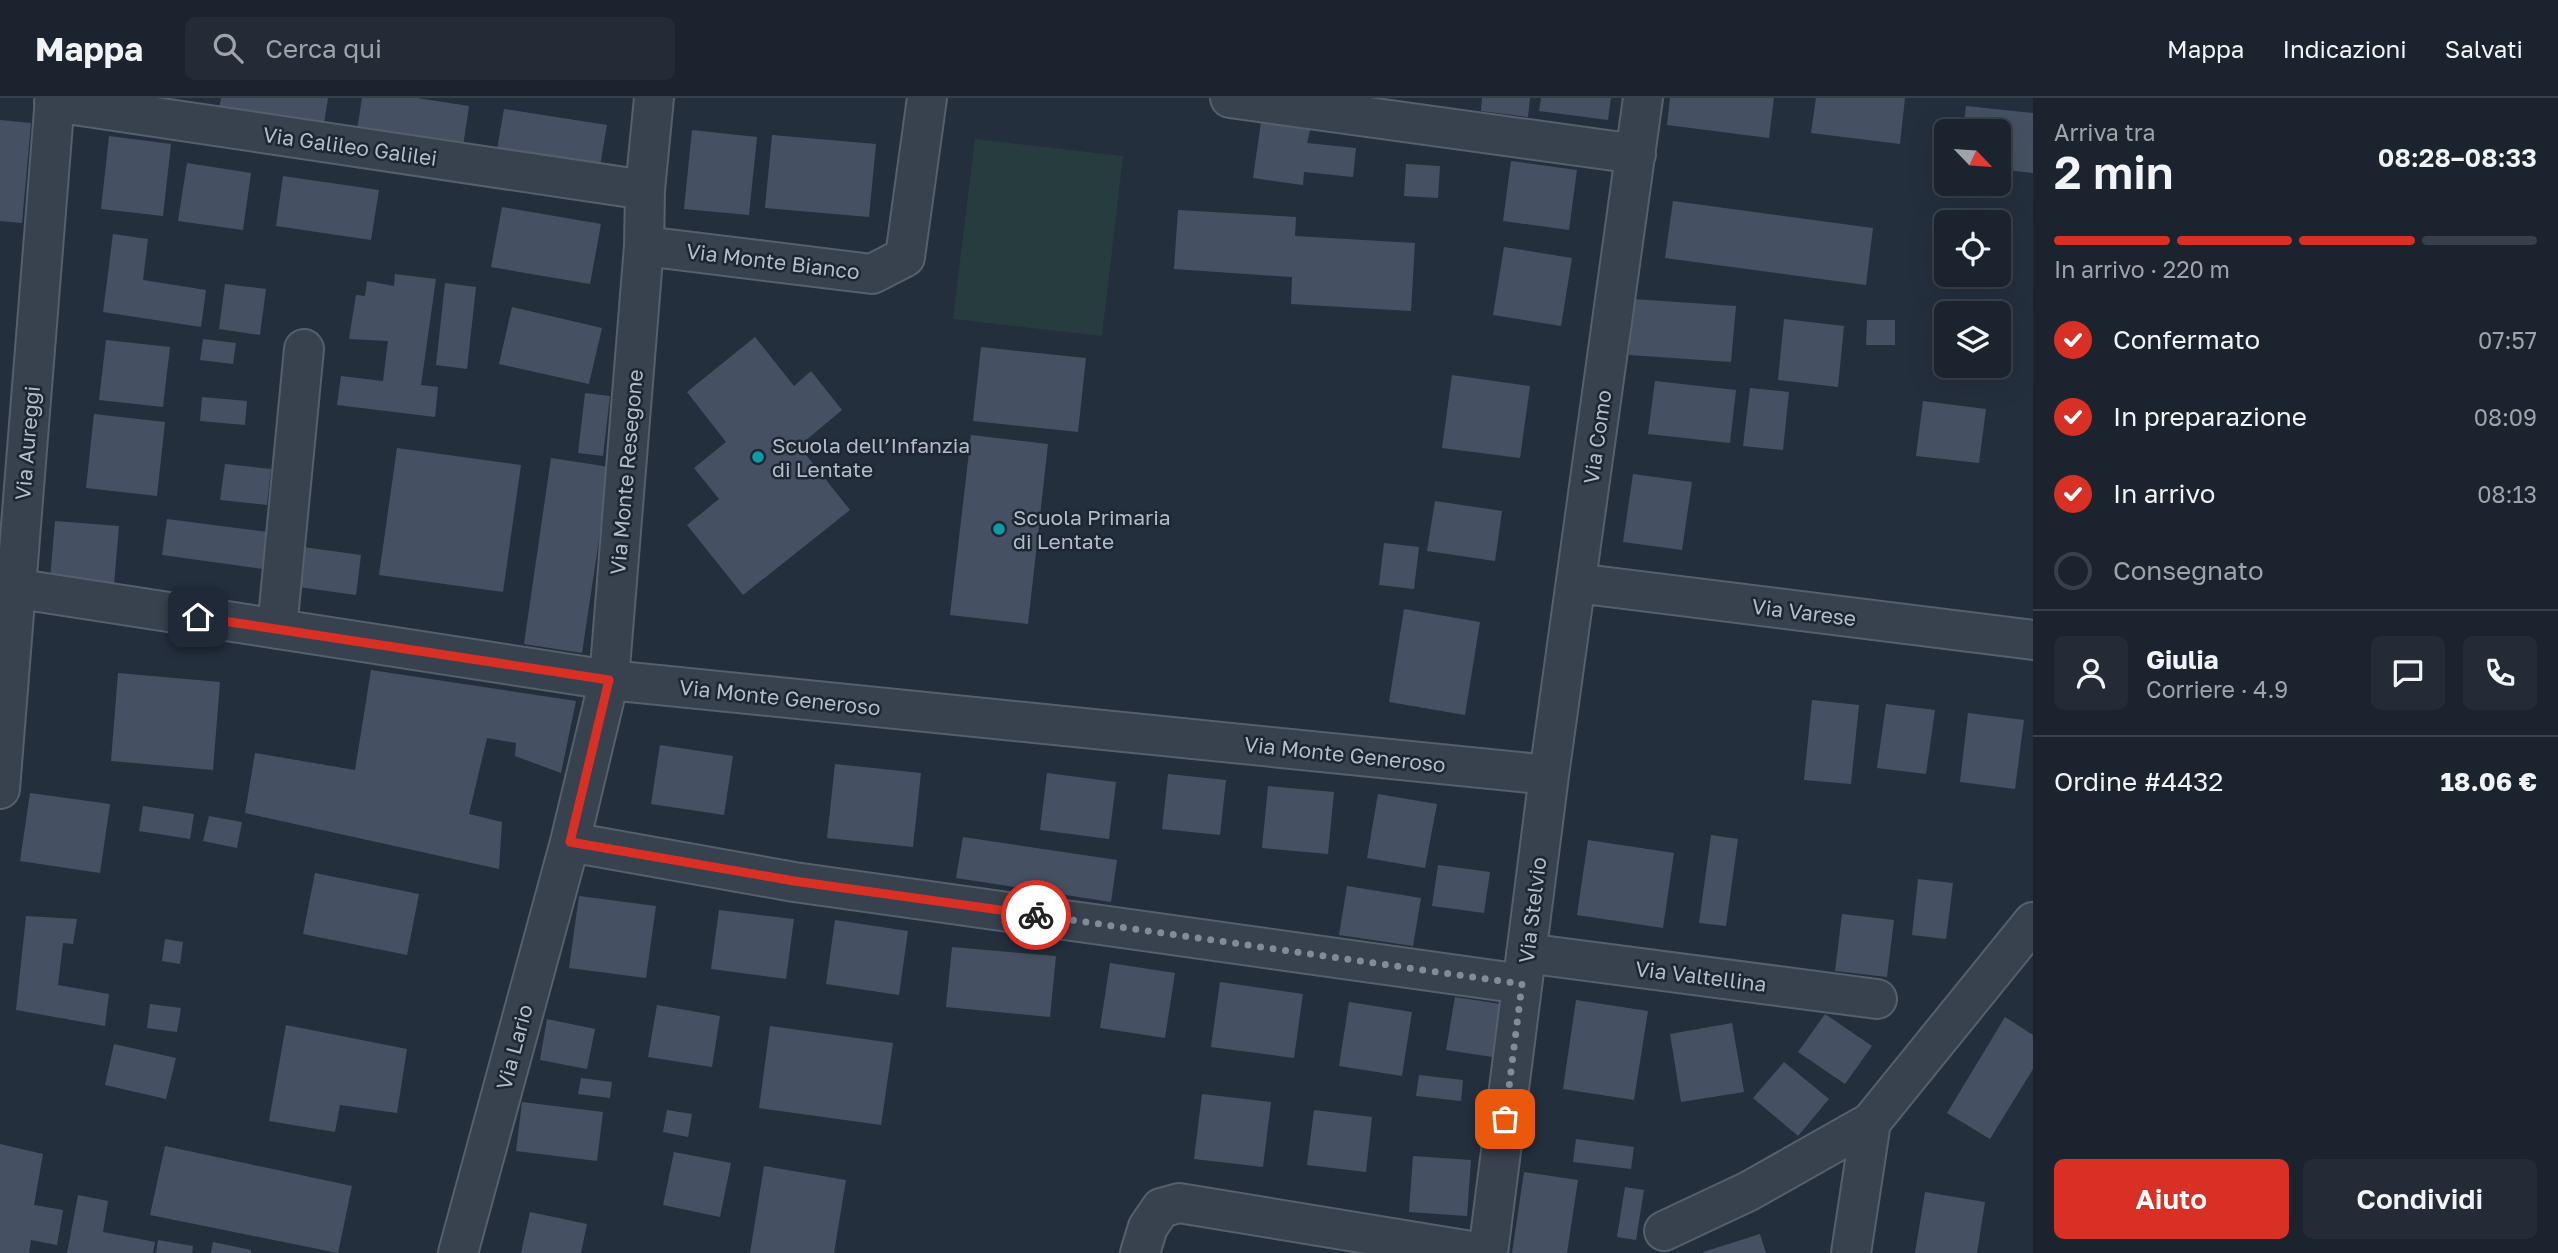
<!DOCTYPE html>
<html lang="it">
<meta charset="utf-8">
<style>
:root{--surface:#1b232e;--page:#242b36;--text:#f1f3f6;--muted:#a0a4aa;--line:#39404a;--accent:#d93025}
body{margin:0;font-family:"Golos Text",sans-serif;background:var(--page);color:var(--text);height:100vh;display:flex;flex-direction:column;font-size:26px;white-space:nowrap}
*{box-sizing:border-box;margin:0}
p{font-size:23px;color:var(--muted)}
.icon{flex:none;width:38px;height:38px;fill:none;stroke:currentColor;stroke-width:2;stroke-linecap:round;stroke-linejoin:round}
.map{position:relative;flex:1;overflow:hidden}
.details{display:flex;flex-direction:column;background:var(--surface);width:525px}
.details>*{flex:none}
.needle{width:46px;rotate:115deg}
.buttons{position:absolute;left:1934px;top:21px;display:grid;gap:14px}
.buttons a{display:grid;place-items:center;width:77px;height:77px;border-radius:10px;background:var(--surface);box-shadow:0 7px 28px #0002,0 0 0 2px var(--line);font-size:35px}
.pin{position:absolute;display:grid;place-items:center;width:60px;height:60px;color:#fff;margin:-30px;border-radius:14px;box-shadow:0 4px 10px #0006}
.courier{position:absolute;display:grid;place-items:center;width:70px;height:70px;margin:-35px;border:5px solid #d93025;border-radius:50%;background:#fff;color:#222;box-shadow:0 2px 9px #0007}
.summary em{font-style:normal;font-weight:600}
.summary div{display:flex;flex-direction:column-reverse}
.summary{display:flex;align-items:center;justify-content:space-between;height:119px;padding:0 21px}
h1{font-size:46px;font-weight:600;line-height:52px}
.bar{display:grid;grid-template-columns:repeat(4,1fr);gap:10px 7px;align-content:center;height:84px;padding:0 21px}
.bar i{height:9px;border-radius:5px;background:var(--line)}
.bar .active{background:var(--accent)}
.bar p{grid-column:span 4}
.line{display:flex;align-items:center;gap:18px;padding:0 21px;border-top:2px solid var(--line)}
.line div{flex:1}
.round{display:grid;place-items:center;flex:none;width:74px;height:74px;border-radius:10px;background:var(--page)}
ol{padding:0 21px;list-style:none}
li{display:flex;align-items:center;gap:21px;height:77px}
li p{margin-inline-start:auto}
li .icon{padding:7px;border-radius:50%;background:var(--accent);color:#fff;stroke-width:4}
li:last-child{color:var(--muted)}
li i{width:38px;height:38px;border:4px solid var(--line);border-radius:50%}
.primary-button{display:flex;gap:14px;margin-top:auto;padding:14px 21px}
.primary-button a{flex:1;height:80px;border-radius:10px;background:var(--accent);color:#fff;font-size:28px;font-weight:600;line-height:80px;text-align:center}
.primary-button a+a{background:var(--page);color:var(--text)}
header{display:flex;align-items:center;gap:42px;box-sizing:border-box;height:98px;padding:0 35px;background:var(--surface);border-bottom:2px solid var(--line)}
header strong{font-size:33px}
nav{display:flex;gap:38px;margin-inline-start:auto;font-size:24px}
.search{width:490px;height:63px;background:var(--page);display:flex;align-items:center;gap:18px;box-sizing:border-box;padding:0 24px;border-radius:10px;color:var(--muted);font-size:26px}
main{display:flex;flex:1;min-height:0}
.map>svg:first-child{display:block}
.green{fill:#263c3f}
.building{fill:#455162}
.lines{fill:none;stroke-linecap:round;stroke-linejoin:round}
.street-casing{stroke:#565f6c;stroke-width:42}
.street{stroke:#38414e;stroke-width:38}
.done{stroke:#828b98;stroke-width:7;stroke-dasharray:0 12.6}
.route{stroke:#d93025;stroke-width:9}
.culture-dot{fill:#0f9aa8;stroke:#1d2633;stroke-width:2.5}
.labels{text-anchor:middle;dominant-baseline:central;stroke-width:5;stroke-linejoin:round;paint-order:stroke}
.street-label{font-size:21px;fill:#b4bcc9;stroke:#1d2633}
.poi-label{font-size:21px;fill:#b4bcc9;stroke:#1d2633;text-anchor:start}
</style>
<header>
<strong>Mappa</strong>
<div class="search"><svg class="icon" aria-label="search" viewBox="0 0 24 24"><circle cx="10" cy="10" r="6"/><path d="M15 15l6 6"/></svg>Cerca qui</div>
<nav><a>Mappa</a><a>Indicazioni</a><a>Salvati</a></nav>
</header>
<main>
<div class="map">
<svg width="2033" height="1155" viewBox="0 0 2033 1155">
<rect width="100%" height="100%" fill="#242f3e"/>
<path class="green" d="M975,41l148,17 -21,180 -149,-17z"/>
<path class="building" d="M221,0h107l-5,32 -105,-17z
M362,0h55l52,8 -7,47 -106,-16z
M1482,0h48l-2,19 -47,-6z
M1541,0h70l-3,22 -69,-9z
M1670,0h104l-5,40 -102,-13z
M1816,0h89l-5,46 -89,-11z
M1966,8l67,7v60l-35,-4v-38h-35z
M504,11l103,16 -8,47 -103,-16z
M1262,17l50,7 -5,21 49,5 -3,29 -49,-5 -1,13 -50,-7z
M0,22l31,3 -9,100 -22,-2z
M692,32l65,7 -8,78 -65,-6z
M772,37l104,9 -7,73 -104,-9z
M109,38l62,8 -8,72 -62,-7z
M1511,63l66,9 -8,60 -66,-9z
M187,65l64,10 -8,57 -65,-9z
M1406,66l34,2 -2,32 -34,-2z
M283,78l96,14 -8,50 -95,-14z
M1673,103l200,27 -7,57 -201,-27z
M502,109l99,17 -11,60 -99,-17z
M1178,112l118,7 -1,19 120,7 -4,68 -120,-7 1,-27 -118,-8z
M113,136l35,5 -5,41 63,10 -5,37 -98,-15z
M1504,149l68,11 -11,68 -68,-11z
M395,176l41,5 -15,106 17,2 -3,30 -98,-12 4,-29 42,5 5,-40 -39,-2 7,-44 9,1 2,-15 27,5z
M445,185l31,4 -9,82 -31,-4z
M225,186l41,5 -6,46 -41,-6z
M1633,201l103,7 -5,56 -102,-7z
M512,209l90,21 -13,56 -90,-20z
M1784,221l60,7 -6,61 -60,-7z
M1867,222h28v25h-29z
M755,239l39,49 17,-15 31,39 -43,36 51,64 -107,85 -56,-70 32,-26 -25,-31 32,-26 -39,-50z
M203,241l33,4 -3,21 -33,-4z
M106,242l64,7 -7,60 -64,-7z
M981,249l105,11 -8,74 -105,-11z
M1452,277l78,11 -10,72 -78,-10z
M1655,283l81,9 -6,53 -82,-9z
M1750,290l39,4 -6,58 -40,-4z
M585,295l25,3 -7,60 -25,-3z
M202,299l45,4 -2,24 -45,-4z
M1923,303l63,8 -7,54 -63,-7z
M94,316l71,8 -8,74 -71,-8z
M971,337l77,9 -20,180 -78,-9z
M397,350l124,17 -18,127 -124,-17z
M551,360l59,9 -28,186 -58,-9z
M225,366l46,5 -4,36 -47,-5z
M1633,376l59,8 -10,68 -59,-8z
M1435,403l67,10 -7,50 -68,-10z
M167,421l101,13 -5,37 -101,-14z
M55,423l64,5 -5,59 -64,-5z
M1384,445l35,4 -5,42 -35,-4z
M296,448l65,9 -5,40 -65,-9z
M1404,511l76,13 -15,93 -76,-13z
M371,572l205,31 -15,72 -46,-17 1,-13 -29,-5 -18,76 33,8 -3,47 -254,-56 10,-60 100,17z
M118,575l102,9 -7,88 -102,-9z
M1812,602l47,5 -8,79 -47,-4z
M1886,606l49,6 -9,64 -49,-6z
M1968,615l56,7 -9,69 -55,-7z
M660,647l73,11 -9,59 -73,-11z
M835,666l86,9 -8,74 -86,-9z
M1047,675l69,9 -7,57 -69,-9z
M1168,676l58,6 -6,55 -58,-6z
M1268,688l66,6 -6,62 -66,-6z
M30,695l80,11 -10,69 -80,-12z
M1378,696l59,10 -12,64 -58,-10z
M143,708l51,8 -4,25 -51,-8z
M209,718l33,6 -5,26 -34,-7z
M1711,737l27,4 -12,87 -27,-3z
M963,739l154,23 -6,42 -155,-24z
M1588,742l86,13 -11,75 -86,-13z
M1438,767l52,7 -6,41 -52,-7z
M315,775l104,21 -12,61 -104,-21z
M1918,781l35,4 -7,56 -34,-4z
M1347,788l74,12 -8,48 -74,-11z
M579,798l77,10 -10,72 -77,-10z
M719,812l75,9 -8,60 -75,-10z
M1842,816l52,6 -7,57 -52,-6z
M26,818l51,3 -4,25 -10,-1 -5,42 51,9 -4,32 -89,-16z
M835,822l73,11 -9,64 -73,-11z
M165,841l18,3 -3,22 -18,-3z
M952,849l104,9 -6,61 -104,-10z
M1110,865l65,10 -10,65 -65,-10z
M1220,884l83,12 -9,64 -83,-11z
M1455,899l52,8 -8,53 -53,-8z
M1576,902l72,11 -14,89 -71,-11z
M1349,904l63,10 -10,64 -63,-10z
M150,906l31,4 -4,24 -30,-4z
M657,907l63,11 -8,51 -64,-10z
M1825,916l47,32 -27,38 -47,-32z
M2005,919l28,18v34l-43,70 -43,-26z
M547,921l48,10 -8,40 -47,-9z
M1732,925l12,69 -63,10 -11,-68z
M286,927l121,24 -10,64 -57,-8 -5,27 -66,-11z
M770,928l123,17 -12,82 -122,-17z
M114,946l62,14 -10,41 -61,-14z
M1784,964l45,37 -31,37 -45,-38z
M1419,977l44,5 -2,21 -45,-5z
M581,980l31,4 -2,16 -32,-4z
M1202,996l69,8 -8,65 -69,-8z
M522,1004l81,10 -6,49 -81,-10z
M667,1012l25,4 -4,23 -25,-5z
M1314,1012l58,7 -6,55 -59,-7z
M1576,1041l58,8 -3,22 -58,-7z
M0,1046l43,10 -9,51 29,5 -6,35 -26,-5 -2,13h-29z
M165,1048l187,40 -14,67 -188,-38z
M674,1054l57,11 -11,54 -57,-12z
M1413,1058l58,4 -4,56 -58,-4z
M764,1068l82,14 -12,73h-84z
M1524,1074l54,8 -11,73h-55z
M1625,1089l19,3 -8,50 -19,-3z
M1925,1094l60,10 -8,51h-62z
M78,1097l30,6 -5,31 52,10 -2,11h-86z
M530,1114l57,12 -6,29h-60z
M1760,1136l6,19h-63v-1z
M158,1142l35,6 -1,7h-36z
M213,1144l38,8v3h-40z"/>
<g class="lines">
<defs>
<path id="street" d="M1230,0l406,56
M54,4l591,88
M644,148l228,28 33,-17 22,-159
M1576,485l457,57
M0,488l609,94 940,95
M277,531l27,-280
M0,691l55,-691
M570,744l224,40 728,102
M1526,855l351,46
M1664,1133l85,-40 122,-69
M458,1155l112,-411 39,-162 35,-434 1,-56 9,-92
M1140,1155l8,-26 13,-19 18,-5 304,50
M1488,1155l61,-478 94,-677
M1851,1155l20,-131 162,-200"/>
</defs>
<use href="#street" class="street-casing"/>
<use href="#street" class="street"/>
</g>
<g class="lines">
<path class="done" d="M1036,817l486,69 -17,135"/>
<path class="route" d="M198,519l411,63 -39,162 224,39 242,34"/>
</g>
<g class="culture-dot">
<circle cx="758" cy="359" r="7"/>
<circle cx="999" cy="431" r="7"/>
</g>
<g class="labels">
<g class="street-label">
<text transform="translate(350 48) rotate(8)">Via Galileo Galilei</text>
<text transform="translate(773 163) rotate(7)">Via Monte Bianco</text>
<text transform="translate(1597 339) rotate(-82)">Via Como</text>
<text transform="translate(27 345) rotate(-85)">Via Aureggi</text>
<text transform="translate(626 374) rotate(-85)">Via Monte Resegone</text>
<text transform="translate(1804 514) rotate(7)">Via Varese</text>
<text transform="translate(780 599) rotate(6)">Via Monte Generoso</text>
<text transform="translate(1345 656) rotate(6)">Via Monte Generoso</text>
<text transform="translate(1532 812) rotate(-83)">Via Stelvio</text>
<text transform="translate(1701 878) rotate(7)">Via Valtellina</text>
<text transform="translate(514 949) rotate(-75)">Via Lario</text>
</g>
<g class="poi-label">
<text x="772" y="347">Scuola dell’Infanzia<tspan x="772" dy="24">di Lentate</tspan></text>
<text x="1013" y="419">Scuola Primaria<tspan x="1013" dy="24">di Lentate</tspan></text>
</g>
</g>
</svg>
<div class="buttons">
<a><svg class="needle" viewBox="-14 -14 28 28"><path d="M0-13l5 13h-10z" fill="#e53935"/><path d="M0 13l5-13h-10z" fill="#a0a4aa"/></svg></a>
<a><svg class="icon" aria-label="locate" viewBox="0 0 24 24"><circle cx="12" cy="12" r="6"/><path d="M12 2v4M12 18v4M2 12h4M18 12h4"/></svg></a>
<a><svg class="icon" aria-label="layers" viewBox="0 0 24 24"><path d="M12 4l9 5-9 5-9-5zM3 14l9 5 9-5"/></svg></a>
</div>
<div class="pin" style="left:1505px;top:1021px;background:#ea580c"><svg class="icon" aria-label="bag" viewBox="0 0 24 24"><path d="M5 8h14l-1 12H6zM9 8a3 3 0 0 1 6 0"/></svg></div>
<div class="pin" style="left:198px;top:519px;background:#1f2937"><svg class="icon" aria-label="home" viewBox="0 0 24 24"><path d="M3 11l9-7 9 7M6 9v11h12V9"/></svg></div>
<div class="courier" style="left:1036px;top:817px"><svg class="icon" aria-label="bike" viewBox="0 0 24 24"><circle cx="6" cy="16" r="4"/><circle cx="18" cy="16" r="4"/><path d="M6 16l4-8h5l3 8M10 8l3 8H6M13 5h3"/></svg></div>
</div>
<section class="details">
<div class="summary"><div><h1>2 min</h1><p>Arriva tra</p></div><em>08:28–08:33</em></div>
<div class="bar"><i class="active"></i><i class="active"></i><i class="active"></i><i></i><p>In arrivo · 220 m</p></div>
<ol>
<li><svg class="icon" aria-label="check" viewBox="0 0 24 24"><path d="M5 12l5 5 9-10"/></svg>Confermato<p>07:57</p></li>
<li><svg class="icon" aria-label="check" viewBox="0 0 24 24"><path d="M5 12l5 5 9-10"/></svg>In preparazione<p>08:09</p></li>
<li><svg class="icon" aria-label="check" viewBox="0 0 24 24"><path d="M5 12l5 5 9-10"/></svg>In arrivo<p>08:13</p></li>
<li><i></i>Consegnato</li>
</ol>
<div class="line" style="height:126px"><a class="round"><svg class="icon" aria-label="person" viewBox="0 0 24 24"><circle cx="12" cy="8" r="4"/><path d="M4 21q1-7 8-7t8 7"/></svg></a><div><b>Giulia</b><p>Corriere · 4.9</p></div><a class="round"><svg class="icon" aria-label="chat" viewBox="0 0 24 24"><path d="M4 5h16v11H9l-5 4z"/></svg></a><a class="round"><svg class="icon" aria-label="phone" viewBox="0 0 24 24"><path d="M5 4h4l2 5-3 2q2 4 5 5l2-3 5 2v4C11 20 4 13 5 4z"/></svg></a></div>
<div class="line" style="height:91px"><div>Ordine #4432</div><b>18.06 €</b></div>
<div class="primary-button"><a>Aiuto</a><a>Condividi</a></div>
</section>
</main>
